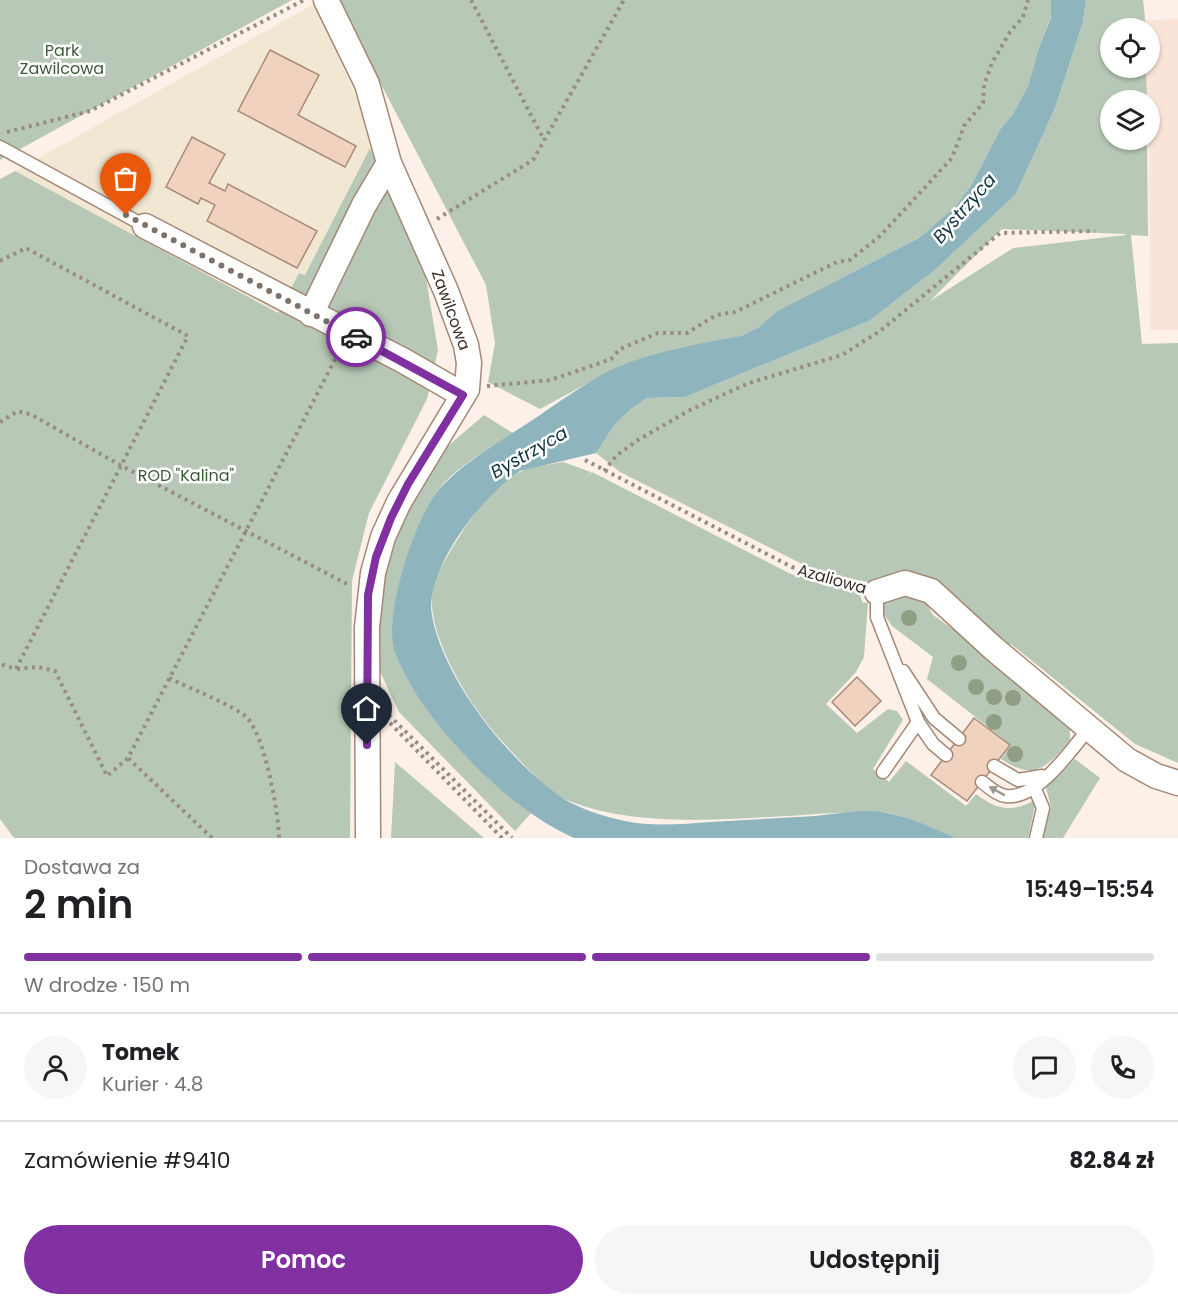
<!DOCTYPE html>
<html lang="pl">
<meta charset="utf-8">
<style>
:root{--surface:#fff;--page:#f6f6f6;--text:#202124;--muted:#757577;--line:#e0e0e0;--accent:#8030a1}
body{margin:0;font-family:Poppins,sans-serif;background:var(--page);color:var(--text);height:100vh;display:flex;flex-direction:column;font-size:22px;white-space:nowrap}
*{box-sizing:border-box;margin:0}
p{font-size:20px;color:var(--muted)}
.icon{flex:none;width:33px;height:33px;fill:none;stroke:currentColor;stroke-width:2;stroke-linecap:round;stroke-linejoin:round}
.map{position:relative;height:838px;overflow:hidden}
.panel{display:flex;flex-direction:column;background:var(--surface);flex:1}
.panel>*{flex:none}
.tools{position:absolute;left:1100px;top:18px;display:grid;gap:12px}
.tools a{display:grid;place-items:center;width:60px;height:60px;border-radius:50%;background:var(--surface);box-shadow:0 2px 4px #0004;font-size:30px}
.pin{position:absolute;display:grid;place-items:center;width:51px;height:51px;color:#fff;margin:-62px -26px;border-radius:50% 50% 50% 0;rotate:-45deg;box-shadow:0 0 6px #0007}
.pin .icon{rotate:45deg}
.courier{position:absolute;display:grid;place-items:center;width:60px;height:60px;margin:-30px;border:4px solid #8030a1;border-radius:50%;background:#fff;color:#222;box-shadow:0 2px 8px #0007}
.summary em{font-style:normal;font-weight:600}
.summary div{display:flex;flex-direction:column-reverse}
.summary{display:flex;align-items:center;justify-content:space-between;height:102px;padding:0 24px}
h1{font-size:39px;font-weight:600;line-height:45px}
.bar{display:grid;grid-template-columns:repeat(4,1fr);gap:9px 6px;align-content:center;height:72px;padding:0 24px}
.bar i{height:8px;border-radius:4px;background:var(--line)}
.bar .active{background:var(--accent)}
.bar p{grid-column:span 4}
.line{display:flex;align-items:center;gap:15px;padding:0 24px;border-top:2px solid var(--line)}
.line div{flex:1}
.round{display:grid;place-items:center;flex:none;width:63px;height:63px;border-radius:32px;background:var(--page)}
.primary-button{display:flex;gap:12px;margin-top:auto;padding:12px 24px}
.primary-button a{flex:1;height:69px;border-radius:36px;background:var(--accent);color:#fff;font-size:24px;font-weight:600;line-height:69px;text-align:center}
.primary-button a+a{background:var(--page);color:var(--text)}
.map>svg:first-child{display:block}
.commercial{fill:#fae3d7}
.industrial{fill:#f1e7d2}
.green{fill:#b8c8b6;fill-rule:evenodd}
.water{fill:#8eb4be}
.building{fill:#f1d2bf;stroke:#a68b79;stroke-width:1.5}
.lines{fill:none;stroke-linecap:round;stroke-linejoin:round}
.service-casing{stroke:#a48876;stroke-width:15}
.minor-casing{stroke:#a48876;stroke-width:27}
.path{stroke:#978b84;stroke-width:4;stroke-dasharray:3 4.5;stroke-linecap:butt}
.service{stroke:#fff;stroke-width:12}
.minor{stroke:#fff;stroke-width:24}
.tree{fill:#919e86}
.oneway{fill:#9c9693}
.done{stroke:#7e726b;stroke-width:6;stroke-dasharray:0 10.8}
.route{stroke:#8030a1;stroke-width:8}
.labels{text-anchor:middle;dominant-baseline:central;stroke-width:5;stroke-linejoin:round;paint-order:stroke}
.park-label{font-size:16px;fill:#395b35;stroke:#fff}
.street-label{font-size:16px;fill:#3a2e27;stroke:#fff}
.water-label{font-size:18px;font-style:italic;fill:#0f343d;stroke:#fff}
</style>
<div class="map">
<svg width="1178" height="838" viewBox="0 0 1178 838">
<rect width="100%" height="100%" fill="#fcf0e8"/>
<path class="commercial" d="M1178,19v311h-28l-1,-230h-2l-1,-32h3v-40h-3v-8z"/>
<path class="industrial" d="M314,4l51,112 5,32 -65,127 -6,-2 -20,40 -264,-142z"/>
<path class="green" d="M0,0h292l-292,160z
M337,0h714v17l-12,30 -11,39 -15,28 -12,14 -29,56 -16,22 -37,32 -142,73 -18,16 -18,9 -120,29 -81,44 -52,-27 7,-39 -9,-58z
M1086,0h57l3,28h-36v40h36l1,32h-37v40h37l1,96 -17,-1 11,109 36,-1v420l-43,-19 -124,-100 -18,4 -73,-73 -37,10 -51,-10 -28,-10 -184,-93 -24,-19 19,-29 16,-15 16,-11 38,-1 184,-76 66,-51 81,-76 39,-86 28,-86zM1002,229l123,5 1,1 -113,13 -83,53z
M370,148l52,106 16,96 -11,49 -58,114 -17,68 -2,257h-336l-14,-19v-640l15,-8 263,142 21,-40 6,2z
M484,415l29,18c-24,15 -51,31 -71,52 -20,23 -38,77 -44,107l102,196 31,25 -16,18 -116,-119 -23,-49v-45l17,-84 48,-82z
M563,462l28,10 -6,7 7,-7 199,102 67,17 5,12 5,-1 -4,55 -8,15 -30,32 31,29 31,-24 9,2 6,9 -30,49 16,13 17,-21 60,45 10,-12c20,15 34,19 57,7l2,4 -7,33c-21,0 -54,0 -74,0 -25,-7 -48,-25 -74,-26 -98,-1 -232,26 -320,-15 -16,-10 -31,-27 -44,-41 -25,-25 -47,-54 -63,-86 -13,-26 -31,-68 -15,-97 17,-31 47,-83 80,-100 12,-7 31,-8 45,-11z
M892,593l31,5 10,17 32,23 105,88v14c-23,27 -35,42 -69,19l10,-14 -84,-66 6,-22 -41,-31 -10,-15 1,-8z
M1075,759l25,19 -37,60h-20l8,-31 -5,-19z
M395,762l89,76h-93z"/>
<path class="water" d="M1051,0h35l-3,22 -28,86 -39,86 -81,76 -66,51 -184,76 -38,1 -16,11 -16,15 -19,29 -76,18c-36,23 -97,99 -88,145 12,64 74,141 126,179 18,13 44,21 67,26 27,6 58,3 86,1 34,-2 69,-4 104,-6 23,-2 49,-8 72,-3 23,4 46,15 68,25h-381c-50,-23 -94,-64 -129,-105 -20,-24 -39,-52 -50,-81 -13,-34 21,-140 47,-166 27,-28 62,-47 95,-69 24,-16 59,-42 85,-52 37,-14 80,-22 119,-29l18,-9 18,-16 142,-73 37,-32 16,-22 29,-56 12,-14 15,-28 11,-39 12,-29z"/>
<path class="building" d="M270,50l49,25 -21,40 58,31 -11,21 -107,-56z
M192,137l33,17 -16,29 16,8 3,-7 89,47 -20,37 -90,-47 8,-16 -14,-7 -3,6 -32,-17z
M857,677l24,24 -26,25 -23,-24z
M974,718l36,27 -43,56 -36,-26z"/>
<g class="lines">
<defs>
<path id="service" d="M0,147l145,79
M877,592v25l41,105 15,22 13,11
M903,671l31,47 25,21
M994,766l24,14 24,-4
M883,772l35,-50
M982,782c7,5 15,13 24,14 31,4 66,-47 83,-68
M1034,787l9,21 -7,30"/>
<path id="minor" d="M326,0l41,84 22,79 57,128 20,54 3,18 -2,26 -68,113 -16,35 -10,36 -6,54 1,211
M145,226l259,135 59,34
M311,314l53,-109 25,-42
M877,592l28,-9 26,8 62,57 134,112 29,16 22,7"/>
</defs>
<use href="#service" class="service-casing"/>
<use href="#minor" class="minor-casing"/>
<path class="path" d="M471,0l73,140
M7,132l83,-21 214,-111
M437,219l96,-59 91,-160
M0,261l26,-13 162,88 -172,333 -16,-5
M487,386l64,-6 60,-21 9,-10 38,-16h29l29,-18 19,-3 102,-50 13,-2 30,-24 72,-78 12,-32 19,-23 1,-18 8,-22 18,-31 13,-15 5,-17
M0,422l18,-11 14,4 88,50 229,120
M585,460l207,107 36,13 28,6
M604,471l13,-16 21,-15 52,-30 59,-27 93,-28 38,-24 120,-98 95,-2
M17,669l21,-2 17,4 52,105 21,-18
M169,678c24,12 53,22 75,37 20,14 35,99 35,123
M389,715l123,123
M390,723l112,115
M212,838l-84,-80 212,-408"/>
<use href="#service" class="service"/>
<use href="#minor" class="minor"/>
</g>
<g class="tree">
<circle cx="909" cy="618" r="8"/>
<circle cx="959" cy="663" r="8"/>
<circle cx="976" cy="687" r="8"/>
<circle cx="994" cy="697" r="8"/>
<circle cx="1013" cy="698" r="8"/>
<circle cx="994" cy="722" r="8"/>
<circle cx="1015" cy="754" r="8"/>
</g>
<defs><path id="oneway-solid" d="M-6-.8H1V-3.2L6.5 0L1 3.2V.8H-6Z" transform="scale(1.5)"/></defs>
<use class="oneway" href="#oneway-solid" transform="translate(997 791) rotate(-151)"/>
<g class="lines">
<path class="done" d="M126,215l230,122"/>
<path class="route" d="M356,337l107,58 -55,89 -17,34 -15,39 -8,38 -1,150"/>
</g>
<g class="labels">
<g class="park-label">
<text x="62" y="50">Park<tspan x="62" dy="18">Zawilcowa</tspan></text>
<text x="186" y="475">ROD "Kalina"</text>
</g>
<g class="street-label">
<text transform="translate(451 310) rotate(70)">Zawilcowa</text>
<text transform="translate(832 579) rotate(16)">Azaliowa</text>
</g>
<g class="water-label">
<text transform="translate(964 208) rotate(-49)">Bystrzyca</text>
<text transform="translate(529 452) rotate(-30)">Bystrzyca</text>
</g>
</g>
</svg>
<div class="tools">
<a><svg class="icon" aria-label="locate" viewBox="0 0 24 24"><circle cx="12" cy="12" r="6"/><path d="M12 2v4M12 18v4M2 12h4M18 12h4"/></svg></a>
<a><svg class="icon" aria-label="layers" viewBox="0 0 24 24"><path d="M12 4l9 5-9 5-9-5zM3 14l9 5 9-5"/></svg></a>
</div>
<div class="pin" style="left:126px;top:215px;background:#ea580c"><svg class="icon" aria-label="bag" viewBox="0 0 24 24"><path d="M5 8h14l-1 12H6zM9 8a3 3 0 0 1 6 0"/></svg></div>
<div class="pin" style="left:367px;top:745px;background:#1f2937"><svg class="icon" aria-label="home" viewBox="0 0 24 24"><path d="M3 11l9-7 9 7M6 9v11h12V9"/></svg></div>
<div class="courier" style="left:356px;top:337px"><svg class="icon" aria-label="car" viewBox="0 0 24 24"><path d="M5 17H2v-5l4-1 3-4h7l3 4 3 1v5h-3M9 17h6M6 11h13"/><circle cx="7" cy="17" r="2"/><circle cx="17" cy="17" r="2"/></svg></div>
</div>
<section class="panel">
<div class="summary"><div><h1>2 min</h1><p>Dostawa za</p></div><em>15:49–15:54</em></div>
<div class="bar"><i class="active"></i><i class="active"></i><i class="active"></i><i></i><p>W drodze · 150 m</p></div>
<div class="line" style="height:108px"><a class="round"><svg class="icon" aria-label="person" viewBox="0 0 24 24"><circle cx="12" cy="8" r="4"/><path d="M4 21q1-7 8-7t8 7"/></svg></a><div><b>Tomek</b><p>Kurier · 4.8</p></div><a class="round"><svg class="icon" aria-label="chat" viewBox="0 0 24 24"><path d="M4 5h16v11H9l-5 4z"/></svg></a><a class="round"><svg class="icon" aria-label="phone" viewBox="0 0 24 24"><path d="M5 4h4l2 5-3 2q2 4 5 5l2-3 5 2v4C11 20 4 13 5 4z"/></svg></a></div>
<div class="line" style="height:78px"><div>Zamówienie #9410</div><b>82.84 zł</b></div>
<div class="primary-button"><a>Pomoc</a><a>Udostępnij</a></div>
</section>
